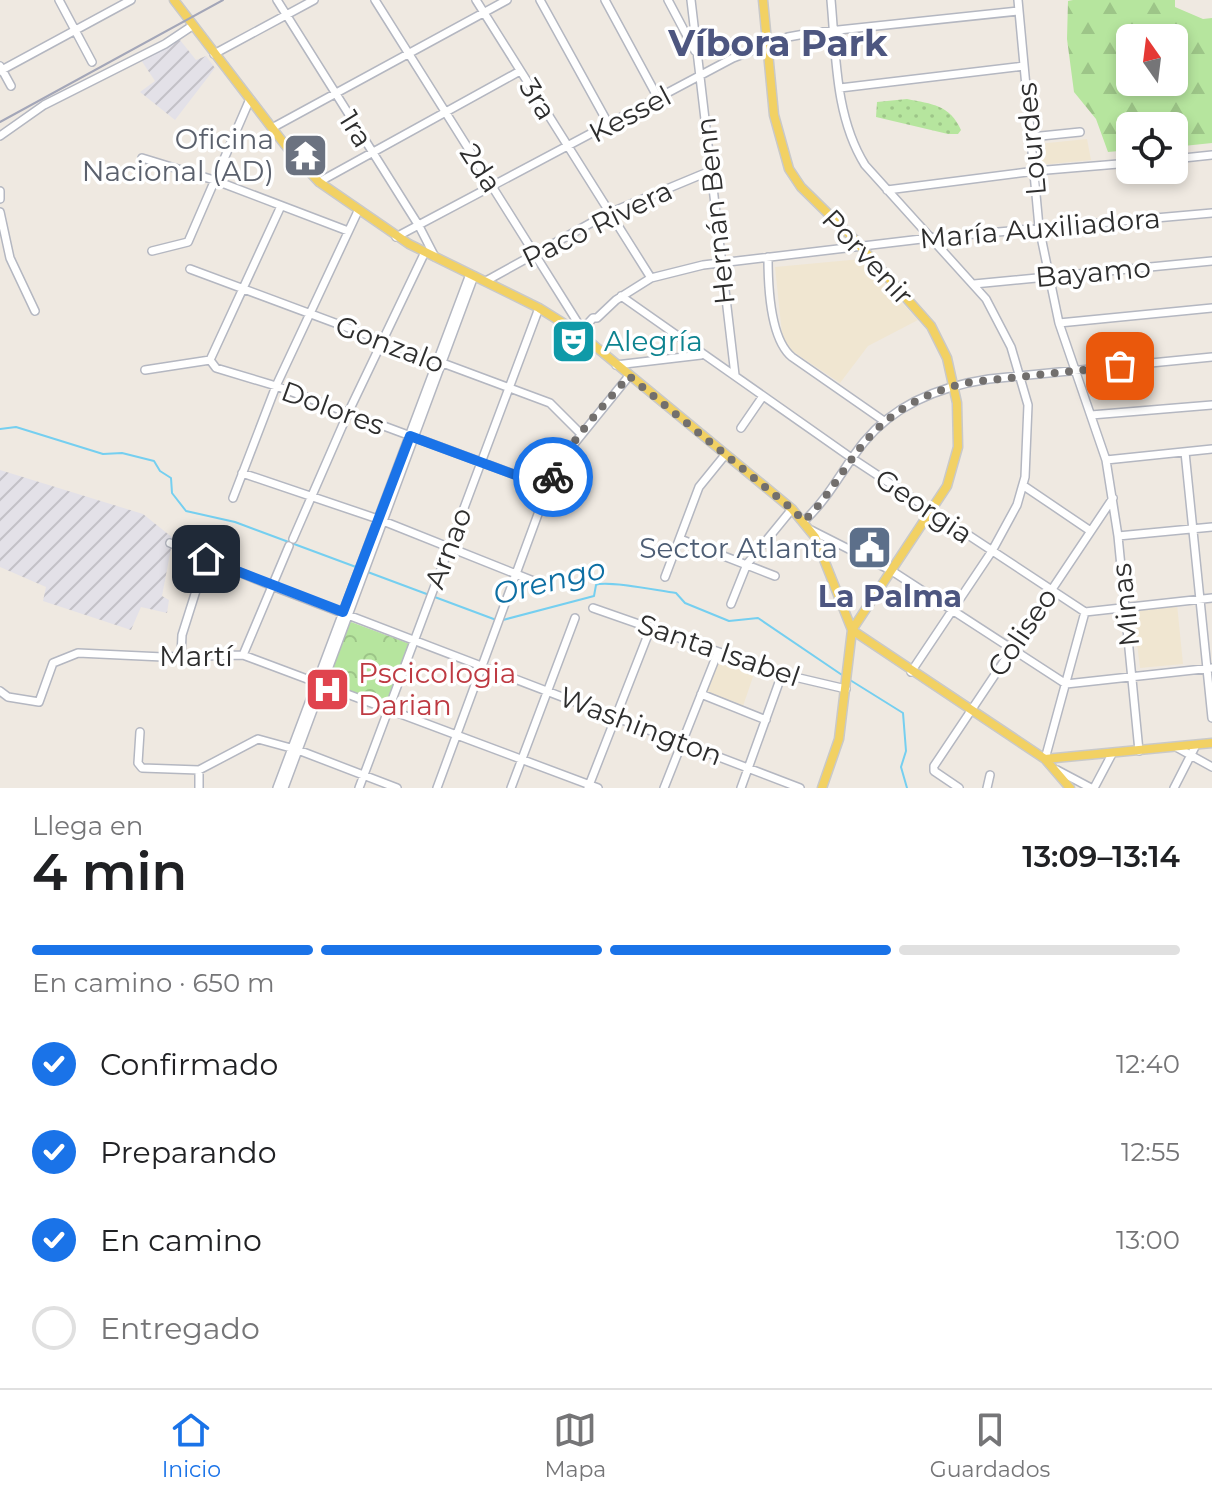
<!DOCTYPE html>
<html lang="es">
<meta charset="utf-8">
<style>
:root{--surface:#fff;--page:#f6f6f6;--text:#202124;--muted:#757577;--line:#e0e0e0;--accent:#1a73e8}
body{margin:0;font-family:Montserrat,sans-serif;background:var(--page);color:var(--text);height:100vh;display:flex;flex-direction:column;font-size:30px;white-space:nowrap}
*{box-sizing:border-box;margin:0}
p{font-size:26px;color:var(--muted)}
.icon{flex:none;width:44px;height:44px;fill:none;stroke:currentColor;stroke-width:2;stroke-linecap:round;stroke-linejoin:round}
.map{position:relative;height:788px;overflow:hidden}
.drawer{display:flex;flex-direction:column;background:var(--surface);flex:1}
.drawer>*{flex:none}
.needle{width:52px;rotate:346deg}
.buttons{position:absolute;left:1116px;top:24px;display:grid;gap:16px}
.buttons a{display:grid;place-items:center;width:72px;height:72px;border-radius:12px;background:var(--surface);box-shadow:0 4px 12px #0003;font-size:40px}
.pin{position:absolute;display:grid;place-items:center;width:68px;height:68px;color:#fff;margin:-34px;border-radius:16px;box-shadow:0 4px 12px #0006}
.courier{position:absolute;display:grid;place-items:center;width:80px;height:80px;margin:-40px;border:6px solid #1a73e8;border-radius:50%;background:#fff;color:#222;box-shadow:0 2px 10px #0007}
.head em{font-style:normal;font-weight:600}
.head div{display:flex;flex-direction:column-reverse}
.head{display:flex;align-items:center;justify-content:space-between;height:136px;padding:0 32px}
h1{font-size:52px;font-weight:600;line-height:60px}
.bar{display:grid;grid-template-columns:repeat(4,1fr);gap:12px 8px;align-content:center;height:96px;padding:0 32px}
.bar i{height:10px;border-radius:6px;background:var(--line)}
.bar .selected{background:var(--accent)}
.bar p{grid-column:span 4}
ol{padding:0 32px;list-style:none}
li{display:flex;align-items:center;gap:24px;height:88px}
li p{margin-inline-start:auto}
li .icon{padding:8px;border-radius:50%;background:var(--accent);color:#fff;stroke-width:4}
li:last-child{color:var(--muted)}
li i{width:44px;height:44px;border:4px solid var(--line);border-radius:50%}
.menu{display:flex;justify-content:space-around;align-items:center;height:112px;border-top:2px solid var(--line);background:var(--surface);font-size:22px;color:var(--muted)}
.menu a{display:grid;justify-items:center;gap:4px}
.menu .selected{color:var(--accent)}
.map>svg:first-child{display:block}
.industrial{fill:url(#industrial-furrows)}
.education{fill:#f0e6d1}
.grass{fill:url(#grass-dots)}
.forest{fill:url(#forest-firs);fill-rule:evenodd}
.park{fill:url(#park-crowns)}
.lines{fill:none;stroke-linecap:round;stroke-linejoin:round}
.stream{stroke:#75cff0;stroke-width:2}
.minor-casing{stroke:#b4b7c1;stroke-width:10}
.major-casing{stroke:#c9c9c9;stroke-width:11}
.minor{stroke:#fff;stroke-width:7}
.major{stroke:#f2d163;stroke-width:8}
.rail{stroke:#a3a6b8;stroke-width:2}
.done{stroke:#726f6d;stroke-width:8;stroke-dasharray:0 14.4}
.route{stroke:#1a73e8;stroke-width:10}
.labels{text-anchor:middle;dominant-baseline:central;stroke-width:7;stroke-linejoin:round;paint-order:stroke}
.street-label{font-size:28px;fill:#2e2e2e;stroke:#fff}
.worship-label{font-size:28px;fill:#5b616d;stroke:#fff;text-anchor:end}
.culture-label{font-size:28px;fill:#0d838f;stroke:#fff;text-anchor:start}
.service-label{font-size:28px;fill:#4e5e75;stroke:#fff;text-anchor:end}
.health-label{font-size:28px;fill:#be3a42;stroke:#fff;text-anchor:start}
.water-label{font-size:30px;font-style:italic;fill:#0d6fa3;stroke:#fff}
.neighbourhood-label{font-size:30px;font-weight:bold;fill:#4d5680;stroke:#fff}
.district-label{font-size:36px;font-weight:bold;fill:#4d5680;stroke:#fff}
</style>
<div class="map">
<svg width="1212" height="788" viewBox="0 0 1212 788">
<defs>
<pattern id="industrial-furrows" width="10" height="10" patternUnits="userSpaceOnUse" patternTransform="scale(2)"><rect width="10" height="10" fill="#e3e1e8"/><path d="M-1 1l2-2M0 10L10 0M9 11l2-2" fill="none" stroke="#c3c1c7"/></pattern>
<pattern id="grass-dots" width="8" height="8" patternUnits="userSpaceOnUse" patternTransform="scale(2)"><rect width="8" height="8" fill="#b6e59e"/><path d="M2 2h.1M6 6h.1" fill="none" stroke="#9dc588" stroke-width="1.8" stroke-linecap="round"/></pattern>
<pattern id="forest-firs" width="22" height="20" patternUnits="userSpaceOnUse" patternTransform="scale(2)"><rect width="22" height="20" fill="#b6e59e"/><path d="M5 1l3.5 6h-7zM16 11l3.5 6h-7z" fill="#9dc588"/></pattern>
<pattern id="park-crowns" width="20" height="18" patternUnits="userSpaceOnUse" patternTransform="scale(2)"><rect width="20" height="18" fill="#b6e59e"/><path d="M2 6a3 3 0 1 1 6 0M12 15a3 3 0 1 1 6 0" fill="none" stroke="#9dc588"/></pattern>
</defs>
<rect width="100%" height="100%" fill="#efe9e1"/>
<path class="industrial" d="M180,40l16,20 10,-4 9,12 -40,52 -35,-28 15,-11 -14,-21z
M0,470l143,44 30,24 -11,58 7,4 -2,13 -26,-6 -10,23 -88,-29 3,-14 -46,-20z"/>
<path class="education" d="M1087,139l4,21 -51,5 -2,-21z
M861,259l57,61 -50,26 -28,37 -51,-34 -7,-15 -7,-67z
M1177,604l6,60 -43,4 -7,-58z
M718,657l37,14 -12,35 -38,-15z"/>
<path class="grass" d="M907,99c25,5 43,6 54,31l-3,4h-10l-72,-17 1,-15z"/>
<path class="forest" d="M1073,0h102v7l28,12 9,-1v125l-38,4v-21h-44v24l-22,2 -12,-33 -22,-27 -7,-53 1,-38zM1130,38h44v44h-44z"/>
<path class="park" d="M351,622l59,22 -22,62 -61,-23 21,-58z"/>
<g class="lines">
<path class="stream" d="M0,429l16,-2 87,27 19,-1 32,8 6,10 11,7 1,15 14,18 49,11 121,45
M365,571l134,50 95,-25 2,-11c11,-5 63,6 80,8l9,10 44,18 29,-3 87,59
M850,680l53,33 3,38 -5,16 6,21"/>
<defs>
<path id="minor" d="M59,0l33,62
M277,0l142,226 16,31
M375,0l208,331
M476,0l175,278
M540,0l69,125
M605,0l53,98
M668,0l27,51
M691,0l44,375
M831,0c5,55 4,117 34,165l121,134 25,48 17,58 -3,72 -8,28 -25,46 -81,121
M1018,0l21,227 20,96 47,137 12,76 21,215
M214,54l100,-54
M0,66l11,20
M0,71l131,-71
M840,88l184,-22
M272,128l235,-128
M0,136l44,-31 121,-61 27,-18
M1031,137l49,-5
M142,158l72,22 134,51
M1174,159l38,-4
M319,182l201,-111
M887,190l148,-19 95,-8
M0,191v8
M0,212l10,46 25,53
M396,237l337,-179 55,-21 22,-4 209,-22
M152,251l36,-9 62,-143
M768,257c0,27 2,82 24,100l92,64
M190,269l360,134 30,30
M486,281l123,-68 101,-42
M974,284l238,-23
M621,296l232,163 232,153 127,-14
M1059,323l153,-15
M579,333l14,-15h4l19,-18 35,-22 52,-13 227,-27 282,-25
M210,360l6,8 60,18 272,101
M210,360l71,-154
M616,365l85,-10
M145,370l65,-10
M1091,415l121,-10
M741,428l22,-32
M1185,452l27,266
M1106,460l106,-11
M242,473l136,46 163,65
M1024,486l65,44
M233,498l43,-112 82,-175
M804,521c25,-23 39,-53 60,-79 31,-38 78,-56 125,-63l223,-22
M811,530l81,41 174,113 146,-16
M1118,536l94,-9
M293,539l55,-126 77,-161
M680,539l95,37
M170,543l102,43 528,202
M665,577l34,-90 26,-32
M731,604l16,-40 45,-55
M593,608l189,66 64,15
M243,655l46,-109
M181,656l1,-21 24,-76
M0,691l8,6 31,5 14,-39 25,-10 85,4 80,-2 355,133
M701,694l65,26
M140,732l-2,31 4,5 57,2 59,-31 40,11 99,38
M1176,747l36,20
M1045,759l40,-147
M199,770v18
M1057,770l34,18
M277,788l193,-514
M284,788l190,-512
M359,788l180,-480
M437,788l111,-301 13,-27 68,-84
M511,788l64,-170
M588,788l63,-161
M664,788l54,-136
M741,788l41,-114
M959,788l-25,-17v-5l179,-268
M987,788l3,-13
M1094,788l18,-34
M1174,788l22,-43"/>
<path id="major" d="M174,0l115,150 30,32 90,62 130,64 40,25 213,176 23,28 37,93 -13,109 -17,49
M763,0l11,115 15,54 12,18 53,52 77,87 16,32 10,45 1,44 -11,39 -95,144
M852,630l193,129 25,29
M1045,759l167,-16"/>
</defs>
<use href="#minor" class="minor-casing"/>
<use href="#major" class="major-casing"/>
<use href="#minor" class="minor"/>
<use href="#major" class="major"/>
<path class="rail" d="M0,122l223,-122"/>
</g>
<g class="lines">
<path class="done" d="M553,477c18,-38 49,-69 76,-101l163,133 12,12c25,-24 39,-53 61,-79 26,-32 67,-53 107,-60l148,-16"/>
<path class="route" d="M206,559l137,53 67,-176 138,51 5,-10"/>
</g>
<defs>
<symbol id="temple-square" viewBox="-11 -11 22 22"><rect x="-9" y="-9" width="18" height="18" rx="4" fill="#6b7280" stroke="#fff"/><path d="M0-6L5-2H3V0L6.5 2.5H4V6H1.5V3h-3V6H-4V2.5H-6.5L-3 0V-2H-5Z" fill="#fff"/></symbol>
<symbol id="theatre-square" viewBox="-11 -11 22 22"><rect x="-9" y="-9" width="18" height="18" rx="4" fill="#0f9aa8" stroke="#fff"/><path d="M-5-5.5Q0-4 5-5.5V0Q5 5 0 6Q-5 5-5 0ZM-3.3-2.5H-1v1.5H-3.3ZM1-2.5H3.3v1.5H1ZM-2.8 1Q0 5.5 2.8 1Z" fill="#fff"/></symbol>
<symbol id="civic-square" viewBox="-11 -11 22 22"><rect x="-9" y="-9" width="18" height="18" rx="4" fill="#5c6f8a" stroke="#fff"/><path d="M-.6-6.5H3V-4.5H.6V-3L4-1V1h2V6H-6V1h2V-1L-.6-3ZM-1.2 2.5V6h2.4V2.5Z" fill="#fff"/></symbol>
<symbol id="hospital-square" viewBox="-11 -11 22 22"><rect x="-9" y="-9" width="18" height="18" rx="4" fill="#e0444e" stroke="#fff"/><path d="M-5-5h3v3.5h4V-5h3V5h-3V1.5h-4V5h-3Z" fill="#fff"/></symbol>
</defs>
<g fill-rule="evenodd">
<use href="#temple-square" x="280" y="130" width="51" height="51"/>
<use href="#theatre-square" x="548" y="316" width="51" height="51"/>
<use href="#civic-square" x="844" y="522" width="51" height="51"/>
<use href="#hospital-square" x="302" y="664" width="51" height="51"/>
</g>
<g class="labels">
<g class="street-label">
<text transform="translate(538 99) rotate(58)">3ra</text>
<text transform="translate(630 114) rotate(-28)">Kessel</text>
<text transform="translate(356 129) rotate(58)">1ra</text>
<text transform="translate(1031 139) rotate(-95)">Lourdes</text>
<text transform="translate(481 168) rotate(57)">2da</text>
<text transform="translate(715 211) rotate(-96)">Hernán Benn</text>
<text transform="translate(597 224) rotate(-26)">Paco Rivera</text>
<text transform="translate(1040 228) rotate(-5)">María Auxiliadora</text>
<text transform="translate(868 257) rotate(47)">Porvenir</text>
<text transform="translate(1093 272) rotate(-5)">Bayamo</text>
<text transform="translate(390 344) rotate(21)">Gonzalo</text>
<text transform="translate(333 408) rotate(20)">Dolores</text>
<text transform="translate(924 506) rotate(34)">Georgia</text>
<text transform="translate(448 548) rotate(-69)">Arnao</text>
<text transform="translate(1125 605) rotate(-96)">Minas</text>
<text transform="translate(1022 632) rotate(-56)">Coliseo</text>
<text transform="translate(719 650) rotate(19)">Santa Isabel</text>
<text x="196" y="656">Martí</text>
<text transform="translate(641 726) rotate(21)">Washington</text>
</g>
<g class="worship-label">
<text x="274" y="139">Oficina<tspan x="274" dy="32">Nacional (AD)</tspan></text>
</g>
<g class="culture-label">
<text x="604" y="341">Alegría</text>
</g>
<g class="service-label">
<text x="838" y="548">Sector Atlanta</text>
</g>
<g class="health-label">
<text x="358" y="673">Pscicologia<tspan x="358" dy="32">Darian</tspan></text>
</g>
<g class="water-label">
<text transform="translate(549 581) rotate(-14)">Orengo</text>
</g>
<g class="neighbourhood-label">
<text x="890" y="596">La Palma</text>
</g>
<g class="district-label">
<text x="778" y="43">Víbora Park</text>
</g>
</g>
</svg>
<div class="buttons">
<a><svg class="needle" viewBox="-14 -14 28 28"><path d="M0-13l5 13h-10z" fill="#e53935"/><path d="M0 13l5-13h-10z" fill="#757577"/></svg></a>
<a><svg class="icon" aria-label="locate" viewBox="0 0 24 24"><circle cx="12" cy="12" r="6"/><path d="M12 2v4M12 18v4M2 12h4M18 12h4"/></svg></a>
</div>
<div class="pin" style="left:1120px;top:366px;background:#ea580c"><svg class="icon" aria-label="bag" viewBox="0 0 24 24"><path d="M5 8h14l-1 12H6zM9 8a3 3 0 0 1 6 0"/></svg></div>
<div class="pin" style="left:206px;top:559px;background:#1f2937"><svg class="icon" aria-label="home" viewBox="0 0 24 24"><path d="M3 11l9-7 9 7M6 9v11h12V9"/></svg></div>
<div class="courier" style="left:553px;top:477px"><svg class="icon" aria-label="bike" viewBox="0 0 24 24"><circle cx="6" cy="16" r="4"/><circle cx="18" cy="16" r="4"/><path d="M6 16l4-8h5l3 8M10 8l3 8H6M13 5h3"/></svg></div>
</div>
<section class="drawer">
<div class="head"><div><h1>4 min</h1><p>Llega en</p></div><em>13:09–13:14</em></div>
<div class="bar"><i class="selected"></i><i class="selected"></i><i class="selected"></i><i></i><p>En camino · 650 m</p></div>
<ol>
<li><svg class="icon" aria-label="check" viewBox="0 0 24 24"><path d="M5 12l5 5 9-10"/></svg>Confirmado<p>12:40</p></li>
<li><svg class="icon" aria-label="check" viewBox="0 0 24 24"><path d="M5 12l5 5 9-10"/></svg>Preparando<p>12:55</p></li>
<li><svg class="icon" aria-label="check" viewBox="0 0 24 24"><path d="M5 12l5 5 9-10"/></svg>En camino<p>13:00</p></li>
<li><i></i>Entregado</li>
</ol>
</section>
<nav class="menu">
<a class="selected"><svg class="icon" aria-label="home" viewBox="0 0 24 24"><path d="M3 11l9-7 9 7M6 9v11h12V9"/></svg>Inicio</a>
<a><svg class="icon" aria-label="map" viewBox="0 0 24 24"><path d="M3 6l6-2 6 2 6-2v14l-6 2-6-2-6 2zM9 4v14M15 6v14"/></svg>Mapa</a>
<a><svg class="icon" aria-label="saved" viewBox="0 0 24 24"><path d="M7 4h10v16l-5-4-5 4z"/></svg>Guardados</a>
</nav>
